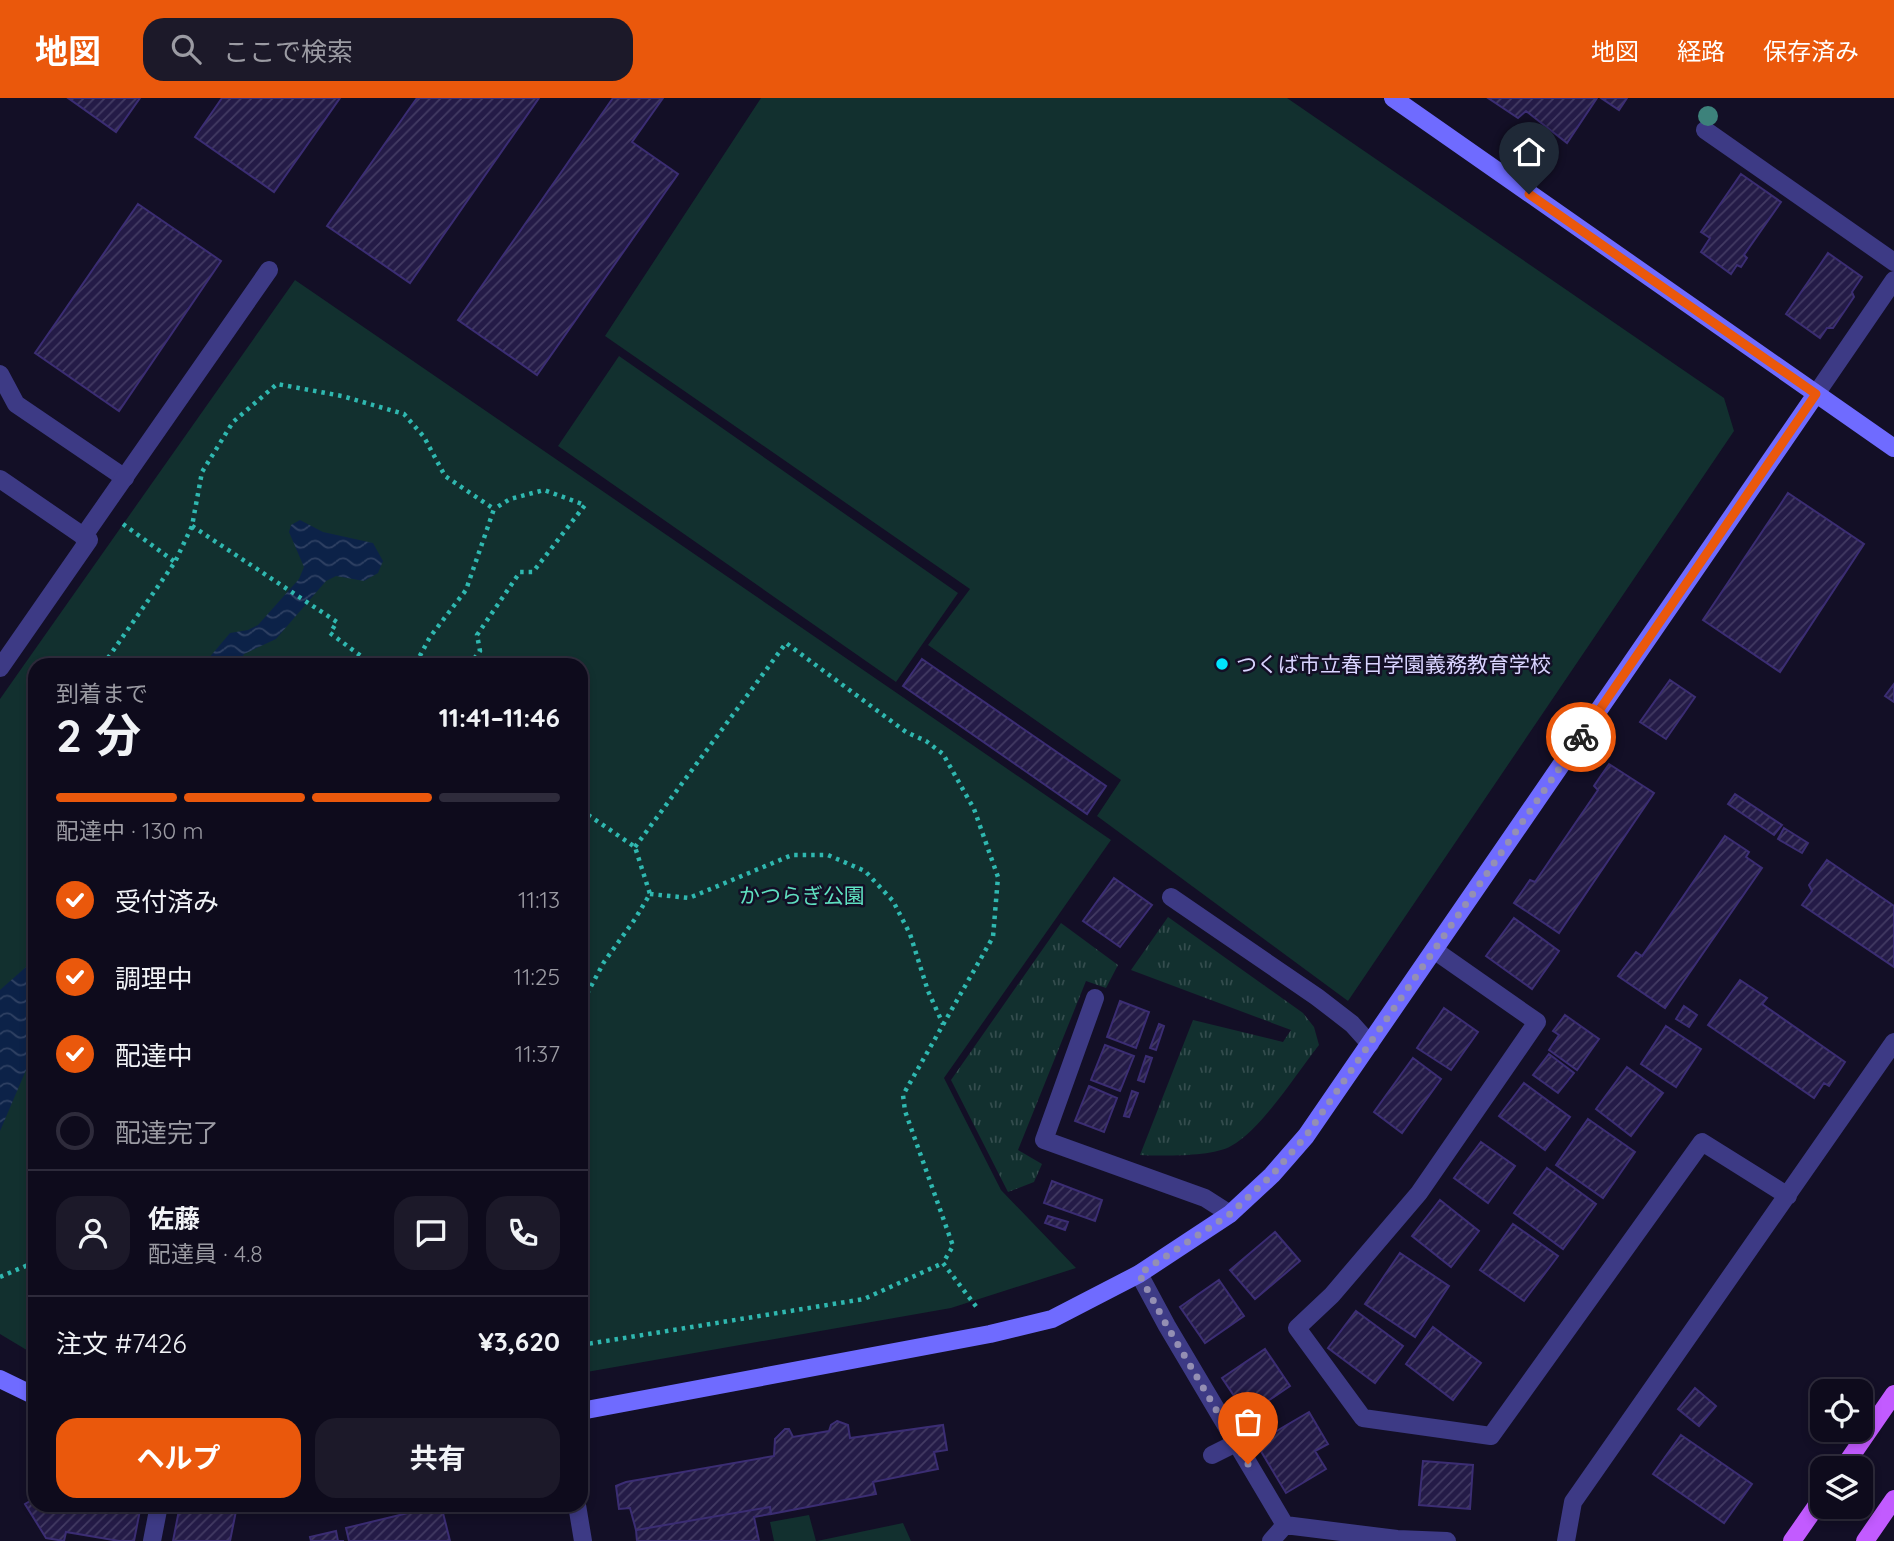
<!DOCTYPE html>
<html lang="ja">
<meta charset="utf-8">
<style>
:root{--surface:#0e0b1c;--page:#1c1929;--text:#f1f3f6;--muted:#9b9ba3;--line:#2e2b3b;--accent:#ea580c}
body{margin:0;font-family:Quicksand,"Noto Sans JP",sans-serif;background:var(--page);color:var(--text);height:100vh;display:flex;flex-direction:column;font-size:26px;white-space:nowrap}
*{box-sizing:border-box;margin:0}
p{font-size:23px;color:var(--muted)}
.icon{flex:none;width:38px;height:38px;fill:none;stroke:currentColor;stroke-width:2;stroke-linecap:round;stroke-linejoin:round}
.map{position:relative;flex:1;overflow:hidden}
.details{position:absolute;left:28px;top:560px;width:560px;height:854px;display:flex;flex-direction:column;background:var(--surface);border-radius:21px;box-shadow:0 4px 10px #0003,0 0 0 2px var(--line)}
.details>*{flex:none}
.buttons{position:absolute;left:1810px;top:1281px;display:grid;gap:14px}
.buttons a{display:grid;place-items:center;width:63px;height:63px;border-radius:14px;background:var(--surface);box-shadow:0 4px 10px #0003,0 0 0 2px var(--line);font-size:35px}
.pin{position:absolute;display:grid;place-items:center;width:60px;height:60px;color:#fff;margin:-72px -30px;border-radius:50% 50% 50% 0;rotate:-45deg;box-shadow:0 0 7px #0007}
.pin .icon{rotate:45deg}
.courier{position:absolute;display:grid;place-items:center;width:70px;height:70px;margin:-35px;border:5px solid #ea580c;border-radius:50%;background:#fff;color:#222;box-shadow:0 2px 9px #0007}
.head em{font-style:normal;font-weight:700}
.head div{display:flex;flex-direction:column-reverse}
.head{display:flex;align-items:center;justify-content:space-between;height:119px;padding:0 28px}
h1{font-size:46px;font-weight:700;line-height:52px}
.bar{display:grid;grid-template-columns:repeat(4,1fr);gap:10px 7px;align-content:center;height:84px;padding:0 28px}
.bar i{height:9px;border-radius:5px;background:var(--line)}
.bar .on{background:var(--accent)}
.bar p{grid-column:span 4}
.line{display:flex;align-items:center;gap:18px;padding:0 28px;border-top:2px solid var(--line)}
.line div{flex:1}
.round{display:grid;place-items:center;flex:none;width:74px;height:74px;border-radius:21px;background:var(--page)}
ol{padding:0 28px;list-style:none}
li{display:flex;align-items:center;gap:21px;height:77px}
li p{margin-inline-start:auto}
li .icon{padding:7px;border-radius:50%;background:var(--accent);color:#fff;stroke-width:4}
li:last-child{color:var(--muted)}
li i{width:38px;height:38px;border:4px solid var(--line);border-radius:50%}
.action{display:flex;gap:14px;margin-top:auto;padding:14px 28px}
.action a{flex:1;height:80px;border-radius:21px;background:var(--accent);color:#fff;font-size:28px;font-weight:700;line-height:80px;text-align:center}
.action a+a{background:var(--page);color:var(--text)}
header{display:flex;align-items:center;gap:42px;box-sizing:border-box;height:98px;padding:0 35px;background:var(--accent);color:#fff}
header strong{font-size:33px}
nav{display:flex;gap:38px;margin-inline-start:auto;font-size:24px}
.search{width:490px;height:63px;background:var(--page);display:flex;align-items:center;gap:18px;box-sizing:border-box;padding:0 24px;border-radius:21px;color:var(--muted);font-size:26px}
.map>svg:first-child{display:block}
.grass{fill:url(#grass-tufts)}
.green{fill:#12302f}
.water{fill:url(#water-waves)}
.building{fill:url(#building-hatch);stroke:#3b2d73;stroke-width:2}
.lines{fill:none;stroke-linecap:round;stroke-linejoin:round}
.path{stroke:#2fb8b0;stroke-width:4.5;stroke-dasharray:3.5 5;stroke-linecap:butt}
.lane{stroke:#3d3a85;stroke-width:18}
.street{stroke:#3d3a85;stroke-width:18}
.secondary{stroke:#6f6bff;stroke-width:18}
.primary{stroke:#c25bff;stroke-width:18}
.tree{fill:#3d827b}
.done{stroke:#948fb3;stroke-width:7;stroke-dasharray:0 12.6}
.route{stroke:#ea580c;stroke-width:9}
.poi-dot{fill:#00e5ff;stroke:#130f26;stroke-width:2.5}
.labels{text-anchor:middle;dominant-baseline:central;stroke-width:5;stroke-linejoin:round;paint-order:stroke}
.poi-label{font-size:21px;fill:#d9d4ff;stroke:#130f26;text-anchor:start}
.park-label{font-size:21px;fill:#5fe0c0;stroke:#130f26}
</style>
<header>
<strong>地図</strong>
<div class="search"><svg class="icon" aria-label="search" viewBox="0 0 24 24"><circle cx="10" cy="10" r="6"/><path d="M15 15l6 6"/></svg>ここで検索</div>
<nav><a>地図</a><a>経路</a><a>保存済み</a></nav>
</header>
<div class="map">
<svg width="1894" height="1443" viewBox="0 0 1894 1443">
<defs>
<pattern id="grass-tufts" width="24" height="20" patternUnits="userSpaceOnUse" patternTransform="scale(1.75)"><rect width="24" height="20" fill="#12302f"/><path d="M3 7l-1-3M5 7V3M7 7l1-3M15 17l-1-3M17 17v-4M19 17l1-3" fill="none" stroke="#344d4e"/></pattern>
<pattern id="water-waves" width="16" height="10" patternUnits="userSpaceOnUse" patternTransform="scale(1.75)"><rect width="16" height="10" fill="#0c2248"/><path d="M0 5q4-4 8 0t8 0" fill="none" stroke="#2f4163"/></pattern>
<pattern id="building-hatch" width="6" height="6" patternUnits="userSpaceOnUse" patternTransform="scale(1.75)"><rect width="6" height="6" fill="#241b47"/><path d="M-1 1l2-2M0 6l6-6M5 7l2-2" fill="none" stroke="#433b63"/></pattern>
</defs>
<rect width="100%" height="100%" fill="#130f26"/>
<path class="grass" d="M1168,819l135,96 11,14 5,18c-23,29 -57,84 -88,101 -19,11 -69,10 -91,9l53,-135 90,22 8,-12 -160,-60z
M1061,825l57,42 -12,23 -20,-7 -68,169 24,14 -8,18 -26,10 -57,-112z"/>
<path class="green" d="M761,0h526l437,300 10,33 -386,570 -251,-185 24,-36 -193,-135 42,-56 -365,-253z
M295,182l816,560 -167,238 57,112 75,78 -125,40 -370,65v-708h-546v690l-35,-21v-635z
M619,258l339,237 -62,89 -338,-236z
M809,1417l7,26h-42l-4,-19z
M903,1425l8,18h-94z"/>
<path class="water" d="M300,422l23,12 50,11 10,18 -5,12 -14,8 -28,-5 -10,5 -50,58 -32,15 -5,11h-36l27,-32 18,-3 10,-5 41,-46 5,-12 -15,-35 2,-7z
M35,857v94l-35,82v-141l26,-23z"/>
<path class="building" d="M68,0h72l-24,34z
M222,0h118l-66,94 -79,-55z
M417,0h122l-129,185 -83,-57z
M613,0h50l-31,44 46,32 -141,201 -79,-55z
M1488,0h109l-30,45 -41,-32 -8,7z
M1601,0h26l-8,12z
M1741,76l40,28 -37,53 3,3 -6,9 -4,-2 -6,9 -30,-22 9,-14 -9,-6z
M138,106l83,57 -102,150 -84,-58z
M1828,155l34,24 -10,15 2,5 -21,31h-6l-7,10 -34,-24z
M1788,395l76,51 -84,128 -77,-52z
M922,561l184,127 -19,28 -184,-128z
M1670,582l25,17 -29,42 -26,-17z
M1894,586v18l-9,-6z
M1609,666l45,29 -95,140 -45,-30 16,-23 5,2 63,-92 -4,-4z
M1735,696l47,31 -8,10 -46,-31z
M1784,730l24,15 -6,10 -24,-14z
M1725,738l24,16 -3,5 16,11 -97,140 -47,-32 18,-24 6,4z
M1827,762l67,46v61l-92,-62 10,-14 -3,-6z
M1114,780l38,27 -32,42 -37,-26z
M1514,820l45,33 -27,38 -46,-33z
M1740,882l27,18 -5,6 83,58 -16,24 -5,-3 -10,15 -106,-73z
M1120,903l29,11 -13,36 -29,-11z
M1684,908l13,9 -8,12 -13,-8z
M1444,910l34,24 -27,38 -34,-22z
M1565,917l34,24 -22,31 -28,-20 10,-15 -6,-4z
M1159,926l5,2 -8,24 -6,-2z
M1666,928l35,23 -25,38 -35,-23z
M1105,947l29,11 -14,35 -29,-11z
M1549,956l25,19 -16,20 -25,-18z
M1146,958l6,2 -8,24 -6,-2z
M1413,960l28,21 -39,54 -28,-21z
M1627,969l36,26 -32,43 -35,-27z
M1524,985l46,34 -25,33 -46,-34z
M1089,988l28,12 -13,34 -29,-11z
M1132,993l6,2 -9,24 -5,-1z
M1588,1021l47,33 -32,46 -47,-33z
M1481,1044l34,24 -27,37 -34,-25z
M1547,1070l49,36 -33,45 -49,-36z
M1052,1083l50,19 -7,21 -51,-18z
M1440,1102l39,31 -28,36 -39,-31z
M1048,1118l20,6 -3,8 -20,-7z
M1513,1126l45,32 -34,45 -44,-31z
M1275,1134l25,29 -45,38 -25,-29z
M1400,1155l49,33 -34,51 -50,-33z
M1219,1182l25,36 -39,27 -25,-36z
M1356,1213l47,35 -28,37 -47,-35z
M1433,1229l48,36 -28,37 -47,-36z
M1265,1251l25,37 -43,29 -25,-37z
M1695,1290l21,18 -17,20 -21,-17z
M1309,1314l19,32 -13,7 11,18 -40,24 -30,-50z
M837,1323l11,4 2,13 93,-13 4,25 -13,2 4,17 -65,13 3,12 -105,20 -1,-7 -134,23 -6,-22 -11,1 -3,-23 10,-4 148,-26 1,-17 10,-10h4l4,8 36,-6 2,-6z
M1681,1337l71,49 -28,39 -71,-49z
M1423,1363l50,4 -3,44 -51,-4z
M35,1400v7h106l-7,36h-15l-53,-9 -2,9 -18,-3 -21,-34z
M180,1407l57,1 -7,35h-57z
M441,1407l9,36h-101l-3,-13z
M770,1409l1,7 -17,3 5,24h-122l-1,-11z
M336,1433l2,10h6h-33l-1,-4z"/>
<g class="lines">
<path class="path" d="M123,426l52,38
M192,428l145,96 -7,11 43,32
M103,567l72,-103 17,-36 10,-54 31,-50 44,-38 65,12 62,18 20,23 21,39 49,33 -28,81 -36,47 -15,28
M469,567l11,-14 -3,-16 43,-63h13l52,-67 -41,-15 -34,9 -16,10
M581,712l54,37 15,47 -15,25 -31,43 -23,43
M635,749l151,-204 120,89 20,9 17,13 31,55 24,68 -5,60 -90,158 2,16 48,135 -10,17 35,46
M650,796l39,4 103,-43h36l37,16 28,30 17,33 18,57 15,33
M581,986l5,10 -5,39
M0,1179l35,-15
M581,1247l283,-46 79,-36"/>
<path class="lane" d="M0,276l16,30 109,74
M1095,900l-51,142 161,58 25,16
M1212,1357l24,-12
M152,1443l7,-36"/>
<path class="street" d="M1705,32l189,132
M1816,296l78,-114
M0,381l89,61 -89,128
M83,439l186,-267
M1171,799l146,100 35,27 18,20
M1434,852l103,72 -118,171 -87,102 -35,33 66,90 128,18 211,-294 86,54
M1139,1176l28,52 118,199 112,14 50,2
M577,1407l6,36
M1271,1443l14,-16
M1566,1443l7,-39 321,-460"/>
<path class="secondary" d="M1393,0l501,350
M0,1281l35,17
M581,1313l409,-77 62,-15 87,-45 91,-60 42,-39 34,-39 510,-742"/>
<path class="primary" d="M1843,1370l51,-74
M1792,1443l30,-43
M1865,1443l29,-42"/>
</g>
<circle class="tree" cx="1708" cy="18" r="10"/>
<g class="lines">
<path class="done" d="M1248,1366l-81,-138 -28,-52 91,-60 42,-39 34,-39 275,-399"/>
<path class="route" d="M1529,96l287,200 -235,343"/>
</g>
<circle class="poi-dot" cx="1222" cy="566" r="7"/>
<g class="labels">
<g class="poi-label">
<text x="1236" y="566">つくば市立春日学園義務教育学校</text>
</g>
<g class="park-label">
<text x="802" y="797">かつらぎ公園</text>
</g>
</g>
</svg>
<div class="buttons">
<a><svg class="icon" aria-label="locate" viewBox="0 0 24 24"><circle cx="12" cy="12" r="6"/><path d="M12 2v4M12 18v4M2 12h4M18 12h4"/></svg></a>
<a><svg class="icon" aria-label="layers" viewBox="0 0 24 24"><path d="M12 4l9 5-9 5-9-5zM3 14l9 5 9-5"/></svg></a>
</div>
<div class="pin" style="left:1248px;top:1366px;background:#ea580c"><svg class="icon" aria-label="bag" viewBox="0 0 24 24"><path d="M5 8h14l-1 12H6zM9 8a3 3 0 0 1 6 0"/></svg></div>
<div class="pin" style="left:1529px;top:96px;background:#1f2937"><svg class="icon" aria-label="home" viewBox="0 0 24 24"><path d="M3 11l9-7 9 7M6 9v11h12V9"/></svg></div>
<div class="courier" style="left:1581px;top:639px"><svg class="icon" aria-label="bike" viewBox="0 0 24 24"><circle cx="6" cy="16" r="4"/><circle cx="18" cy="16" r="4"/><path d="M6 16l4-8h5l3 8M10 8l3 8H6M13 5h3"/></svg></div>
<section class="details">
<div class="head"><div><h1>2 分</h1><p>到着まで</p></div><em>11:41–11:46</em></div>
<div class="bar"><i class="on"></i><i class="on"></i><i class="on"></i><i></i><p>配達中 · 130 m</p></div>
<ol>
<li><svg class="icon" aria-label="check" viewBox="0 0 24 24"><path d="M5 12l5 5 9-10"/></svg>受付済み<p>11:13</p></li>
<li><svg class="icon" aria-label="check" viewBox="0 0 24 24"><path d="M5 12l5 5 9-10"/></svg>調理中<p>11:25</p></li>
<li><svg class="icon" aria-label="check" viewBox="0 0 24 24"><path d="M5 12l5 5 9-10"/></svg>配達中<p>11:37</p></li>
<li><i></i>配達完了</li>
</ol>
<div class="line" style="height:126px"><a class="round"><svg class="icon" aria-label="person" viewBox="0 0 24 24"><circle cx="12" cy="8" r="4"/><path d="M4 21q1-7 8-7t8 7"/></svg></a><div><b>佐藤</b><p>配達員 · 4.8</p></div><a class="round"><svg class="icon" aria-label="chat" viewBox="0 0 24 24"><path d="M4 5h16v11H9l-5 4z"/></svg></a><a class="round"><svg class="icon" aria-label="phone" viewBox="0 0 24 24"><path d="M5 4h4l2 5-3 2q2 4 5 5l2-3 5 2v4C11 20 4 13 5 4z"/></svg></a></div>
<div class="line" style="height:91px"><div>注文 #7426</div><b>¥3,620</b></div>
<div class="action"><a>ヘルプ</a><a>共有</a></div>
</section>
</div>
